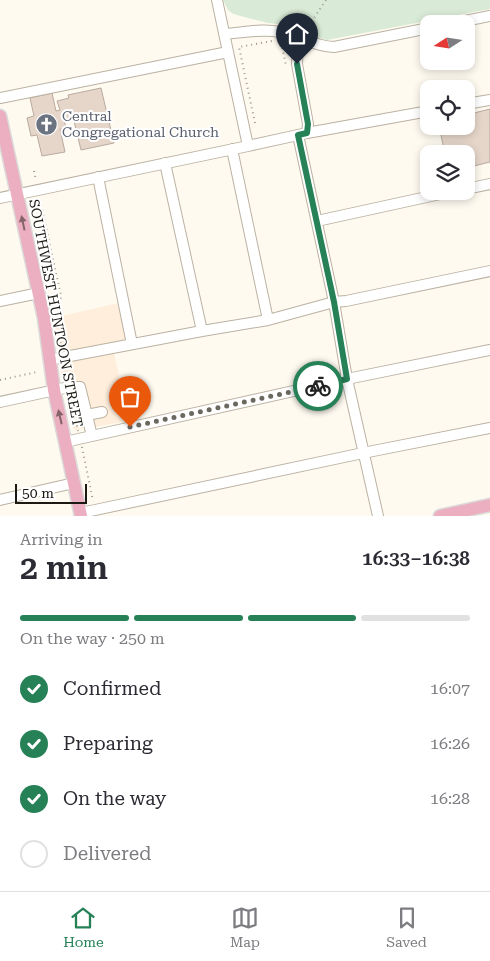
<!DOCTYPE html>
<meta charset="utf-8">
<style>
:root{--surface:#fff;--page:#f2f2f3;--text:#2b2b33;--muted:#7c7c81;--line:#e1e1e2;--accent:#268157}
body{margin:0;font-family:"Roboto Serif",serif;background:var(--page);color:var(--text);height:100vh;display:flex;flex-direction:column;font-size:19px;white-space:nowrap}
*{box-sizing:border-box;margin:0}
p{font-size:16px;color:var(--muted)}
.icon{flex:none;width:28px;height:28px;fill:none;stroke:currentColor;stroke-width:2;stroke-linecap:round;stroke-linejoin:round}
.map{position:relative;height:516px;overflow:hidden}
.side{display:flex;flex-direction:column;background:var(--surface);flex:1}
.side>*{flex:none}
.needle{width:32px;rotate:258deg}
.buttons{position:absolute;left:420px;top:15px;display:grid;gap:10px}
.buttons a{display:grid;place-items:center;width:55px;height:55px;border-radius:10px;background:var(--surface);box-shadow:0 2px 8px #0003;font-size:25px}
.scale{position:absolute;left:15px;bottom:12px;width:72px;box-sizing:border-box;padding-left:5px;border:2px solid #1c1913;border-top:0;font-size:14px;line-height:18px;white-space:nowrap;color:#1c1913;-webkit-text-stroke:4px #fff;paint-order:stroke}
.pin{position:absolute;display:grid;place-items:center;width:42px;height:42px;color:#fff;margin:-51px -21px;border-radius:50% 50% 50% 0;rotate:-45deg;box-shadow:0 0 5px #0007}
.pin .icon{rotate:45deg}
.courier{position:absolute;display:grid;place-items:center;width:50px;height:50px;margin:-25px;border:4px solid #268157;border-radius:50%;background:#fff;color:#222;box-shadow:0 1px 6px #0007}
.summary em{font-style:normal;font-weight:600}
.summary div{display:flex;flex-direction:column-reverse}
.summary{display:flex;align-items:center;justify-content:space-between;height:85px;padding:0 20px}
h1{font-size:32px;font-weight:600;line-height:38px}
.bar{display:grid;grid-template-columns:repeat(4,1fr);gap:8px 5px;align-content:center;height:60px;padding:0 20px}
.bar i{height:6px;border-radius:4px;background:var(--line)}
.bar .selected{background:var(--accent)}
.bar p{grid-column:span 4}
ol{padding:0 20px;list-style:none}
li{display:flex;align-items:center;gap:15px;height:55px}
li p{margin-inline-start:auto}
li .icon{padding:5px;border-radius:50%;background:var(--accent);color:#fff;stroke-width:4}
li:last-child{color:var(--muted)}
li i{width:28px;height:28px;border:2px solid var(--line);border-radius:50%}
.menu{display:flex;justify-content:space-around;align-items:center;height:70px;border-top:1px solid var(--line);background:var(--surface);font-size:14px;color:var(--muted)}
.menu a{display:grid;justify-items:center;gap:2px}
.menu .selected{color:var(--accent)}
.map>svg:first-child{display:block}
.commercial{fill:#feeedb}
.green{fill:#d9ebd6}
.building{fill:#e6d6ca;stroke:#b9aa9e}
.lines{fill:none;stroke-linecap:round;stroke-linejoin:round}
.minor-casing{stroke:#bab2a2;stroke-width:12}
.major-casing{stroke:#dbdad9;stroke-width:15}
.path{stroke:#9d9990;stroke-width:2;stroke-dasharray:1 4;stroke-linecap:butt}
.minor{stroke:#fff;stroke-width:10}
.major{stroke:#ebafc1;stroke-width:12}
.oneway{fill:#84646a}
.done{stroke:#6b6860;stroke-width:5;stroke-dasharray:0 9}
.route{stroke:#268157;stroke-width:6}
.labels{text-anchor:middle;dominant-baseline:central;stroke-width:4;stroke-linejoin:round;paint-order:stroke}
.worship-label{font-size:14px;fill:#5b616d;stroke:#fff;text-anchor:start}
.street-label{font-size:14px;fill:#1c1913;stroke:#fff}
</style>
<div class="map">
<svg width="490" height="516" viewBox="0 0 490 516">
<rect width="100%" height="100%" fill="#fffaf0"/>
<path class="commercial" d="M127,301l10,47 -23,5 15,68 -53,9 -3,-2 -2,-4 -11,-56 -3,-25 -4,-25z"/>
<path class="green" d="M223,0h267v9l-163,31 -20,-6 -20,-9 -19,-2 -35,-9 -5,-4z"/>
<path class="building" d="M101,88l13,55 -33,7 -8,-33 -9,3 2,8 -6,1 5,23 -23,4 -5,-21 -6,1 -4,-18 7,-2 -4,-18 22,-5 4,18 4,-1 -3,-9 12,-3 -1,-3z
M490,109v53l-24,6v-14h-21l-6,-28h27v-11z"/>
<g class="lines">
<defs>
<path id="minor" d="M217,0l31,146
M450,24l40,-8
M224,34c18,-1 38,-6 56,-2 19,4 33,14 54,15l95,-19
M298,38l-1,26 11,60 -1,9
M0,98l228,-46
M466,104l24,-4
M298,135l36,167 13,77 31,137
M232,149l36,171
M165,163l37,168
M98,177l34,167
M466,189l24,-5
M0,198l248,-52 59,-13 122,-22
M317,221l137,-30
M0,301l39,-8
M49,360l153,-29 66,-11 66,-18 12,-1 144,-30
M0,402l69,-15h11l12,49
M87,415l15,-3
M65,442l282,-63 143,-29
M0,500l74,-17
M81,513l282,-60 127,-25"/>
<path id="major" d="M0,116l44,202 10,72 27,126
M440,516l50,-11"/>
</defs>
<use href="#minor" class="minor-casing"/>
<use href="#major" class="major-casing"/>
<path class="path" d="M306,30l20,-30
M281,43l5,22
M255,123l-16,-76 33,-6
M34,171l2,9
M40,200l21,96 -2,17 2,34
M64,367l2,10
M0,380l37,-8
M71,396l7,35
M82,447l11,54"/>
<use href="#minor" class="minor"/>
<use href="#major" class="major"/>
</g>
<defs><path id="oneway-solid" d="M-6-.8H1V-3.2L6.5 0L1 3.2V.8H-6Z" transform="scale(1.25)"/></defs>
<g class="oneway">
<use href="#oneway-solid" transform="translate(23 223) rotate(-102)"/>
<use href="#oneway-solid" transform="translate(60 417) rotate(-103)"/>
</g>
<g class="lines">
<path class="done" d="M130,427l188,-41"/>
<path class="route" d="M297,64l11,60 -1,9 -9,2 36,167 13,77 -29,7"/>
</g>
<defs>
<symbol id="church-disc" viewBox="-11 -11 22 22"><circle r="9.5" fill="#6b7280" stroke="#fff"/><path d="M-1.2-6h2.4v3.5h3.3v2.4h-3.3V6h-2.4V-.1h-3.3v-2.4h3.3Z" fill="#fff"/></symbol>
</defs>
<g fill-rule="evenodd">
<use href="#church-disc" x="34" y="112" width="25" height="25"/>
</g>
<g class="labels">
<g class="worship-label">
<text x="62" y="116">Central<tspan x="62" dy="16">Congregational Church</tspan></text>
</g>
<g class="street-label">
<text transform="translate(56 313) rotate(79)">SOUTHWEST HUNTOON STREET</text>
</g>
</g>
</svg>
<div class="buttons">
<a><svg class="needle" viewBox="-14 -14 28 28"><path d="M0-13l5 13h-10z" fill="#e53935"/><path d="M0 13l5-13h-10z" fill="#7c7c81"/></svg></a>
<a><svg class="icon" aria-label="locate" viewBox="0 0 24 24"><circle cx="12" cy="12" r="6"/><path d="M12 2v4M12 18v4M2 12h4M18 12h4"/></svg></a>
<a><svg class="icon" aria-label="layers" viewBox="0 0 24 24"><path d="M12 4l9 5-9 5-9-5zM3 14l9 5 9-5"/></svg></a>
</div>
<div class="scale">50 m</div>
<div class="pin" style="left:130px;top:427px;background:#ea580c"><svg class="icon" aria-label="bag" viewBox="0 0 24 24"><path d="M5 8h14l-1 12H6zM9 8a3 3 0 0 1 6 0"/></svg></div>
<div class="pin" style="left:297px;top:64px;background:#1f2937"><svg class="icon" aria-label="home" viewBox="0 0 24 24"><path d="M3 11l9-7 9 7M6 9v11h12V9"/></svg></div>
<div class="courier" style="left:318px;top:386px"><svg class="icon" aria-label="bike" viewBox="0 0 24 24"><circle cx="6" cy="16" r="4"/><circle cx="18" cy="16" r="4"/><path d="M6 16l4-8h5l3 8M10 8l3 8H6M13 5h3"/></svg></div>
</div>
<section class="side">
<div class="summary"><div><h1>2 min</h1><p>Arriving in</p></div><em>16:33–16:38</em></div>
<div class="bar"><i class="selected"></i><i class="selected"></i><i class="selected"></i><i></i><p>On the way · 250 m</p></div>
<ol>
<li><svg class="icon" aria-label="check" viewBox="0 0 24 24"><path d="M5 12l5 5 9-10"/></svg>Confirmed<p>16:07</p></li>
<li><svg class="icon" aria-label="check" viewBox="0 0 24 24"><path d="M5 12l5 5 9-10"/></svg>Preparing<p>16:26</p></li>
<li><svg class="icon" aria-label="check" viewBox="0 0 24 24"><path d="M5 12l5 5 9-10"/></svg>On the way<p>16:28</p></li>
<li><i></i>Delivered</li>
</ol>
</section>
<nav class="menu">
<a class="selected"><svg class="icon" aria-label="home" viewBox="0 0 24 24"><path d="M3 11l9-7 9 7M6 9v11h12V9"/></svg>Home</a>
<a><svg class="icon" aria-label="map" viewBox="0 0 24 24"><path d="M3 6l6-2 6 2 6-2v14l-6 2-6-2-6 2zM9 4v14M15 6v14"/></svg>Map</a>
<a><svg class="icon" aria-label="saved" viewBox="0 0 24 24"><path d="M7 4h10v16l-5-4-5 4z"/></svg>Saved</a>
</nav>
